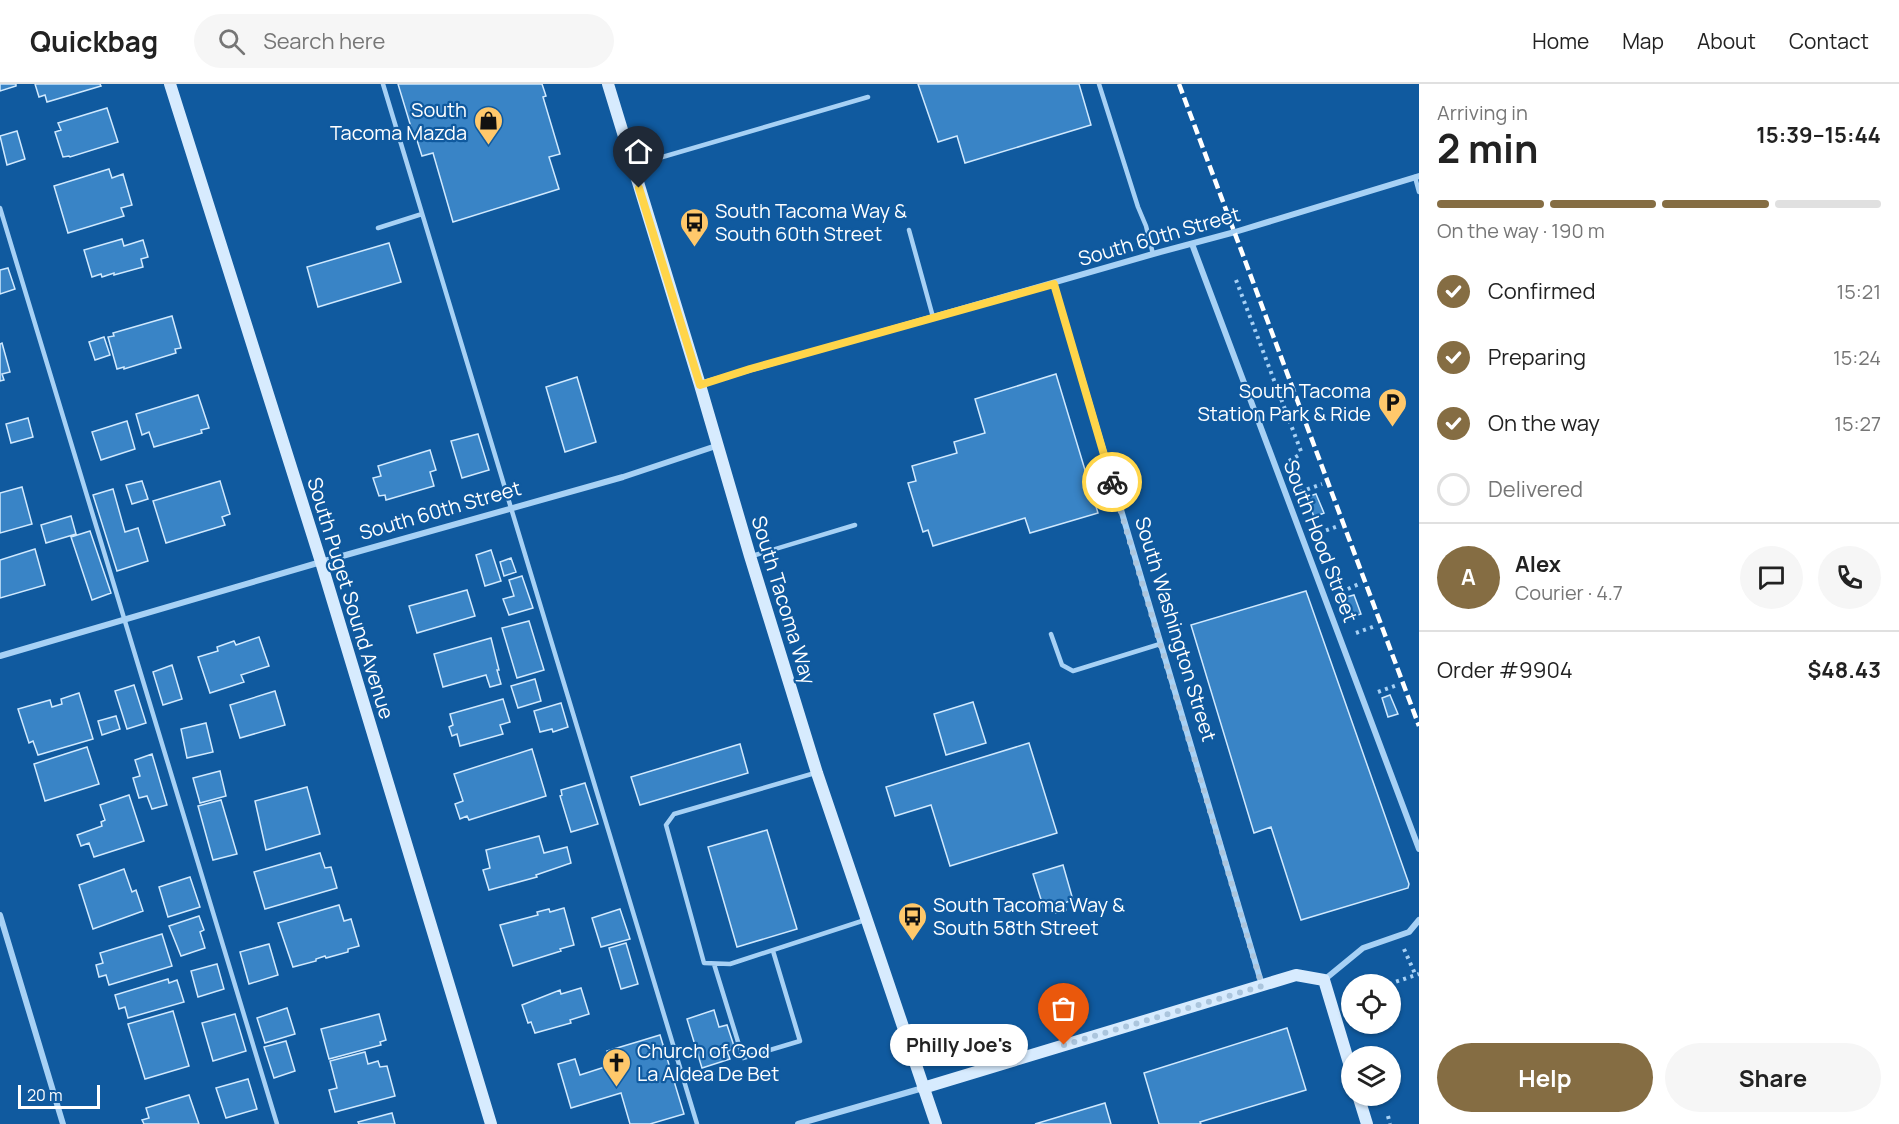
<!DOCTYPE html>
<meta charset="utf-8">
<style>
:root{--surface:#fff;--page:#f6f6f6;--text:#222;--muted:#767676;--line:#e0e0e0;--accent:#856d43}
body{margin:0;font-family:Manrope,sans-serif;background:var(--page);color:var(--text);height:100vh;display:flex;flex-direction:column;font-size:22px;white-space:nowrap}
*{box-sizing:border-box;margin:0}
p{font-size:20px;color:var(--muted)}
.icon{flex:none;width:33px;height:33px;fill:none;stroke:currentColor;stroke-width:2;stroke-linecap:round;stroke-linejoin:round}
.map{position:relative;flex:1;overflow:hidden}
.drawer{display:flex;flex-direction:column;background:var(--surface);width:480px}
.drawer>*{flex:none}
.controls{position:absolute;left:1341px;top:890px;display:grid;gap:12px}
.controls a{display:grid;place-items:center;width:60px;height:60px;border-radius:50%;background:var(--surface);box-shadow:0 2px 4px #0004;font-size:30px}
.scale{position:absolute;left:18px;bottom:15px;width:82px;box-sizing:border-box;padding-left:6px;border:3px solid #fff;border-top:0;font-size:16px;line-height:21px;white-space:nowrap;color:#fff;-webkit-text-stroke:4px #105a9f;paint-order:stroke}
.pin{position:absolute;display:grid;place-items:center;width:51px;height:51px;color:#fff;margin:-62px -26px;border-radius:50% 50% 50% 0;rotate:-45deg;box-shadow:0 0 6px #0007}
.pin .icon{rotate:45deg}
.courier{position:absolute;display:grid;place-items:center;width:60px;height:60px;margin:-30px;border:4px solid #ffd54a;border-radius:50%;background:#fff;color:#222;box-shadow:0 2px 8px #0007}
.bubble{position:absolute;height:42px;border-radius:21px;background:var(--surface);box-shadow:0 2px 4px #0004;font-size:20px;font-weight:700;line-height:42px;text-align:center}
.overview em{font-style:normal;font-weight:700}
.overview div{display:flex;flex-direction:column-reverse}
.overview{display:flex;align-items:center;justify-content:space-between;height:102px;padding:0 18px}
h1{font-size:39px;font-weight:700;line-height:45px}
.bar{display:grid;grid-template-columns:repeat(4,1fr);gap:9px 6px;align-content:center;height:72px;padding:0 18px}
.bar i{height:8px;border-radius:4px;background:var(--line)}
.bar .selected{background:var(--accent)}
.bar p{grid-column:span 4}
.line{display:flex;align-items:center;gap:15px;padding:0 18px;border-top:2px solid var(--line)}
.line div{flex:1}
.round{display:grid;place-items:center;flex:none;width:63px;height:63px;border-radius:32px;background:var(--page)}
ol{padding:0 18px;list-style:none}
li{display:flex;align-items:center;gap:18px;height:66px}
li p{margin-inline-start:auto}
li .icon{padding:6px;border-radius:50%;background:var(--accent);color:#fff;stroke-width:4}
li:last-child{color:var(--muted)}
li i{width:33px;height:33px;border:3px solid var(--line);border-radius:50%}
.action{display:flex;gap:12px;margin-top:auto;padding:12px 18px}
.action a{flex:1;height:69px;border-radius:36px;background:var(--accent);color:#fff;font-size:24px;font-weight:700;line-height:69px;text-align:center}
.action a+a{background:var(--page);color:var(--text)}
header{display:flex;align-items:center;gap:36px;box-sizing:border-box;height:84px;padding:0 30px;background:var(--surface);border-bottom:2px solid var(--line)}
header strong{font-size:28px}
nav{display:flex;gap:33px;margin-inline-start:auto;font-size:21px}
.search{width:420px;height:54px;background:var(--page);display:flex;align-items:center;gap:15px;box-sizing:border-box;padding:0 21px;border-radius:33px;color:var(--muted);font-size:22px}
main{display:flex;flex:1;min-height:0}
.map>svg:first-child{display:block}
.building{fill:#3984c6;stroke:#d0e9fe;stroke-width:1.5}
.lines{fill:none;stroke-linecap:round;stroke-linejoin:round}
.path{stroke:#a7d1f5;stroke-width:4;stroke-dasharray:3 4.5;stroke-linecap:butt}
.lane{stroke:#a7d1f5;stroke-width:4.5}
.street{stroke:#a7d1f5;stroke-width:6}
.secondary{stroke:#d7ebfe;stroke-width:12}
.rail{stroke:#fff;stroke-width:4.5;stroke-dasharray:10 4.5;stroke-linecap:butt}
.done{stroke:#abc5dd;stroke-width:6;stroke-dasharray:0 10.8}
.route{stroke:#ffd54a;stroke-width:8}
.labels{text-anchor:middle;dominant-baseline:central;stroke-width:4.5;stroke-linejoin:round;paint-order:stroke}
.poi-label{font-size:20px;fill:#fff;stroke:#105a9f;text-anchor:start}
.street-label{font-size:20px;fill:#fff;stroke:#105a9f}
</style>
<header>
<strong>Quickbag</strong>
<div class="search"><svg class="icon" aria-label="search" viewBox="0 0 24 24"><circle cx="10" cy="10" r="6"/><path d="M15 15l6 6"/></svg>Search here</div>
<nav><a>Home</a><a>Map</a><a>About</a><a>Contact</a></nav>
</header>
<main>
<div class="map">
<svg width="1419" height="1040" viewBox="0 0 1419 1040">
<rect width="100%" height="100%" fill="#105a9f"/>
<path class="building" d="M0,0h16v2l-16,5z
M35,0h65l1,2 -54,16 -2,-7 -6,2z
M398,0h144l4,12 -3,1 17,57 -11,3 10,32 -106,33 -20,-69 -11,3 -6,-19h-2z
M918,0h161l12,41 -126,38 -8,-27 -19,6z
M107,24l11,34 -48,15 -1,-1 -6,1 -8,-25 6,-2 -3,-7z
M17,47l8,28 -18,6 -7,-29z
M109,85l3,9 11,-4 9,31 -11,3 3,8 -56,17 -14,-47z
M122,155l2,7 19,-6 5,17 -7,2 2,8 -29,8v-2l-12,4 -1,-3 -9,3 -8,-27z
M389,159l12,39 -83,25 -11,-40z
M8,184l7,21 -15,5v-24z
M172,232l9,32 -6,1 1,4 -52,16v-2l-7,2 -9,-32 6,-1 -1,-3z
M104,253l6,18 -15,5 -6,-18z
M2,259l8,29 -8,2 2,6 -4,1v-37z
M1056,290l42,139 -68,20 -5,-15 -92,28 -5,-16 -5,2 -15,-49 8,-2 -4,-15 45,-13 -3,-11 31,-9 -10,-34z
M577,293l19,65 -31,10 -19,-65z
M198,311l11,33 -8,2 1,3 -48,14 -5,-15 -7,3 -6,-21z
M28,334l5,19 -22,6 -5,-19z
M127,337l8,28 -34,11 -9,-28z
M478,350l11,36 -27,8 -11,-37z
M430,366l6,20 -6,2 4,14 -48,14 -1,-5 -6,1 -6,-18 8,-2 -3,-10z
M142,397l6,18 -16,5 -6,-19z
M220,397l10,33 -8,3 3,8 -59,18 -13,-42z
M22,403l10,37 -32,9v-40z
M113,405l12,43 13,-4 10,33 -31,10 -24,-76z
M1316,410l8,19 -10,4 -7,-20z
M71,432l5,18 -30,9 -5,-18z
M90,447l21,62 -19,7 -21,-63z
M35,465l10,36 -45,13v-38z
M491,466l10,31 -16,5 -9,-31z
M511,474l5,14 -12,4 -4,-14z
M522,492l11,32 -24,7 -6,-16 11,-3 -5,-16z
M467,506l8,26 -58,17 -8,-27z
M1306,507l103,293 -1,4 -107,32 -30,-93 -17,6 -63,-208z
M1354,511l7,19 -10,3 -8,-19z
M529,537l15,49 -27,8 -15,-50z
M259,553l10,29 -28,9 3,7 -34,11 -12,-36 20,-6 -1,-4 17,-6 2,4z
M491,554l8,32h-2l4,14 -11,3 -4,-12 -43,12 -9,-33z
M172,581l10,34 -19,6 -10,-33z
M535,595l6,22 -23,7 -7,-22z
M134,601l12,38 -19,6 -12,-38z
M275,607l10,34 -45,13 -10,-33z
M79,609l14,46 -55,16 -5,-14 -4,2 -11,-34 32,-9 2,7 10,-3 -1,-5z
M1390,611l8,19 -10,3 -6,-19z
M503,615l7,23 -10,3 3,9 -43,12 -3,-12 -5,2 -3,-9 4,-2 -3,-11z
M973,618l13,41 -40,12 -12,-41z
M561,619l7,24 -15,5 -1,-3 -12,3 -6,-21z
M116,632l4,13 -18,6 -4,-14z
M206,639l7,29 -26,6 -6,-29z
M1029,659l28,90 -107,33 -19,-61 -36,11 -9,-29z
M740,660l8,29 -108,32 -9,-28z
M87,663l12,37 -54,17 -11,-37z
M532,665l14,47 -77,24 -2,-4 -7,3 -5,-15 8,-3 -9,-27z
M152,670l15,51 -15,4 -5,-13 -8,2 -6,-20 7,-2 -5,-16z
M220,687l6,25 -26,7 -7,-25z
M585,699l13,41 -27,8 -11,-36 2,-1 -1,-5z
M307,703l13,47 -54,16 -11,-49z
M129,711l15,46 -50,16 -5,-14 -8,3 -4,-11 25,-9 -1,-4 4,-2 -5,-15z
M221,716l16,54 -24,6 -15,-54z
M767,746l30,99 -60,18 -29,-100z
M539,752l5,17 23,-6 4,16 -35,12 1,2 -48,13 -6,-20 7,-2 -4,-18z
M320,769l5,15 6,-1 6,21 -72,21 -11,-37z
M1063,781l10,35 -9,3 2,7 -10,3 -2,-7 -10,3 -11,-35z
M124,785l8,23 4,-2 7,21 -50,18 -14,-44z
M190,793l10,30 -32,10 -9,-30z
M339,821l5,16 7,-2 8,27 -11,3v3l-22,6 -1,-2 -9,3v2l-23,6 -15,-44z
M564,824l10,37 -14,4 1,2 -48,15 -13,-41 38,-10 -1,-3 12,-3 1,3z
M620,825l10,30 -29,8 -9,-29z
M199,832l5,14 -4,2 5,16 -24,8 -12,-30z
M162,850l10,32 -63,19 -3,-10 -7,2 -3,-12 7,-2 -3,-10z
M626,859l12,41 -17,5 -12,-41z
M269,860l9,31 -29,9 -9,-32z
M217,880l7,25 -26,8 -7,-26z
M168,895l1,4 8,-3 7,22 -56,16 -3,-11 -6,2 -4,-14z
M581,904l8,26 -19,6 1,3 -36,10 -4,-11 -3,1 -6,-18 38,-15 1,4z
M287,924l8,26 -30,9 -8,-25z
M714,926l5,17 8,-2 8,24 -8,2 3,8 -28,9 -15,-49z
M173,927l16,55 -44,13 -17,-55z
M235,930l11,37 -33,10 -11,-38z
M379,930l7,26 -6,2 1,3 -52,14 -8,-30z
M1287,944l19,62 -106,32 1,2h-42l-15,-51z
M660,951l24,79 -34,10h-20l-9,-31 -50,15 -13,-44 17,-5 5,16 31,-10 -4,-14z
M286,957l9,30 -21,7 -10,-31z
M365,968l3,12 10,-3 2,6 7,-1 8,30 -60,16 -6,-22 8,-2 -7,-27z
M248,995l9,30 -31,9 -10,-30z
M189,1011l10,29h-55l-2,-4 7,-2 -3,-10z
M1105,1019l6,21h-76z
M392,1029l3,11h-36l-1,-2z"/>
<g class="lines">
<path class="path" d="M1236,196l66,174
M1289,377l10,-6
M1300,408l22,-8
M1319,449l19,-7
M1341,508l18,-8
M1356,549l19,-7
M1378,608l19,-7
M1404,865l12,27
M1389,900l30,-10
M1388,1032l2,8"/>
<path class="lane" d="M383,0l314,1040
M1099,0l39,123 8,19 7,28
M635,81l233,-68
M1415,93l4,15
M0,124l277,916
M378,144l44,-14
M909,146l24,87
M752,472l103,-31
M1051,550l11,31 11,6 87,-27
M815,689l-141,41 -8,11 38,138 26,1 135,-44
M714,880l29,94 57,-17 -27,-90"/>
<path class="street" d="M1192,160l227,605
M1054,200l208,701
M700,300l453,-130 82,-22 184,-56
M0,572l321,-94 302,-85 93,-31
M0,831l63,209
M1324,896l39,-32 46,-16 10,-12
M798,1040l125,-36"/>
<path class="secondary" d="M170,0l151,478 170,562
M608,0l92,301 50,171 67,217 119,351
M923,1004l373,-113 28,5 28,93
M1358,1011l9,29"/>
<path class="rail" d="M1179,0l240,642"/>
</g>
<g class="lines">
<path class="done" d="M1064,961l198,-59 -150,-504"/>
<path class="route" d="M639,104l61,197 50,-16 304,-85 58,198"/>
</g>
<defs>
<symbol id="shop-pin" viewBox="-11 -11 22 30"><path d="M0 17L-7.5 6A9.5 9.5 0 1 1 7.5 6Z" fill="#ffc86b" stroke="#105a9f"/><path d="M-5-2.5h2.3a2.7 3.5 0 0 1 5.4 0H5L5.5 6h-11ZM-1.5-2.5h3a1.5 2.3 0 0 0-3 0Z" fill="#111"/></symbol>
<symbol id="bus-pin" viewBox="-11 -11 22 30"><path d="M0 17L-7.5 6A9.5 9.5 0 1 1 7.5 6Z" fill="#ffc86b" stroke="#105a9f"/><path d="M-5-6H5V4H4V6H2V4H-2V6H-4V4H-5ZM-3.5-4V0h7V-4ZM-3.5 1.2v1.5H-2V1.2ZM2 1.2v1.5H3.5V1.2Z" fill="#111"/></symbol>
<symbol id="parking-pin" viewBox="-11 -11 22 30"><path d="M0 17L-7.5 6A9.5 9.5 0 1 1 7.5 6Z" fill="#ffc86b" stroke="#105a9f"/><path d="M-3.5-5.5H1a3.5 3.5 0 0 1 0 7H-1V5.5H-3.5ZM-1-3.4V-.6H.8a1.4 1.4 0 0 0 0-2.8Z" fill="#111"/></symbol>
<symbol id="church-pin" viewBox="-11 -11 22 30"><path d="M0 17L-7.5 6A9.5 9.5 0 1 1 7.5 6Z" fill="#ffc86b" stroke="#105a9f"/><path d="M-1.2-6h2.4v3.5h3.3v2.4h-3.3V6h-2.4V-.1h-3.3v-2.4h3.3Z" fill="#111"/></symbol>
</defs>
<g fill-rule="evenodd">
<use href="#shop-pin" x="472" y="20" width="33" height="45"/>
<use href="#bus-pin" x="678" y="122" width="33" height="45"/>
<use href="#parking-pin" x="1376" y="302" width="33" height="45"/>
<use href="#bus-pin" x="896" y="816" width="33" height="45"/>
<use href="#church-pin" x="600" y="962" width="33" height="45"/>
</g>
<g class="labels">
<g class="poi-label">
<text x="467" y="25" text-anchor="end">South<tspan x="467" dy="23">Tacoma Mazda</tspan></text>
<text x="715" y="126">South Tacoma Way &amp;<tspan x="715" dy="23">South 60th Street</tspan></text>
<text x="1371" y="306" text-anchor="end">South Tacoma<tspan x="1371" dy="23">Station Park &amp; Ride</tspan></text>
<text x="933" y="820">South Tacoma Way &amp;<tspan x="933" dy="23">South 58th Street</tspan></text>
<text x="637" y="966">Church of God<tspan x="637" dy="23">La Aldea De Bet</tspan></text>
</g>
<g class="street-label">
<text transform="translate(1159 152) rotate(-16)">South 60th Street</text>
<text transform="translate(440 426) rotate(-16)">South 60th Street</text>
<text transform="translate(1321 457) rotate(69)">South Hood Street</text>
<text transform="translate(351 514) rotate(73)">South Puget Sound Avenue</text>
<text transform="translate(784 516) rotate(73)">South Tacoma Way</text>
<text transform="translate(1176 545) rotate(73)">South Washington Street</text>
</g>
</g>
</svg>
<div class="controls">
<a><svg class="icon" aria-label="locate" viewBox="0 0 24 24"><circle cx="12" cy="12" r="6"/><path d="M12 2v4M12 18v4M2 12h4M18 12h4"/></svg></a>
<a><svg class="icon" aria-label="layers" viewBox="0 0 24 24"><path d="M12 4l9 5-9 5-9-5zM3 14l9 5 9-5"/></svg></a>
</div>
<div class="scale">20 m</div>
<div class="pin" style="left:1064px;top:961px;background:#ea580c"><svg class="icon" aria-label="bag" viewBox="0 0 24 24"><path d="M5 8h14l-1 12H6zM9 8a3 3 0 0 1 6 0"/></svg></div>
<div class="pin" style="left:639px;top:104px;background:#1f2937"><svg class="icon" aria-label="home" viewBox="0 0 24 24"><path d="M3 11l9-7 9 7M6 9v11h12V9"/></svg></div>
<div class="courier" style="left:1112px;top:398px"><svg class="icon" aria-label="bike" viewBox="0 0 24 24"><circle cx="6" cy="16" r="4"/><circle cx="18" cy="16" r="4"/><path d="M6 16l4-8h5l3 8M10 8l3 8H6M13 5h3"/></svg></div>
<div class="bubble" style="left:890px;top:940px;width:138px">Philly Joe's</div>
</div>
<section class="drawer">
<div class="overview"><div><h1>2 min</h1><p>Arriving in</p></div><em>15:39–15:44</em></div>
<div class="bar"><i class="selected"></i><i class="selected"></i><i class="selected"></i><i></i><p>On the way · 190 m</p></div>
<ol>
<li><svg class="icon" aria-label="check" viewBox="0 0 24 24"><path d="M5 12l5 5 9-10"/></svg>Confirmed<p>15:21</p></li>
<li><svg class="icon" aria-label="check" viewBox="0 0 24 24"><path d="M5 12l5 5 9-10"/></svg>Preparing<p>15:24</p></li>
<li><svg class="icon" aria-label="check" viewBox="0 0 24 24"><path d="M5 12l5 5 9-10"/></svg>On the way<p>15:27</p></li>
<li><i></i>Delivered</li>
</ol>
<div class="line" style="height:108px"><b class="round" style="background:var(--accent);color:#fff">A</b><div><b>Alex</b><p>Courier · 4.7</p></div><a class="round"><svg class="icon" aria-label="chat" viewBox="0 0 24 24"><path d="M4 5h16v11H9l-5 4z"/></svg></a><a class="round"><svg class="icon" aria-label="phone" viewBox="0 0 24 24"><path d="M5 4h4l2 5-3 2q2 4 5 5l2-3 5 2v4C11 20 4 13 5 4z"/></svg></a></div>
<div class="line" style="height:78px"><div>Order #9904</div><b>$48.43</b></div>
<div class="action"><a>Help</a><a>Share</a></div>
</section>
</main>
